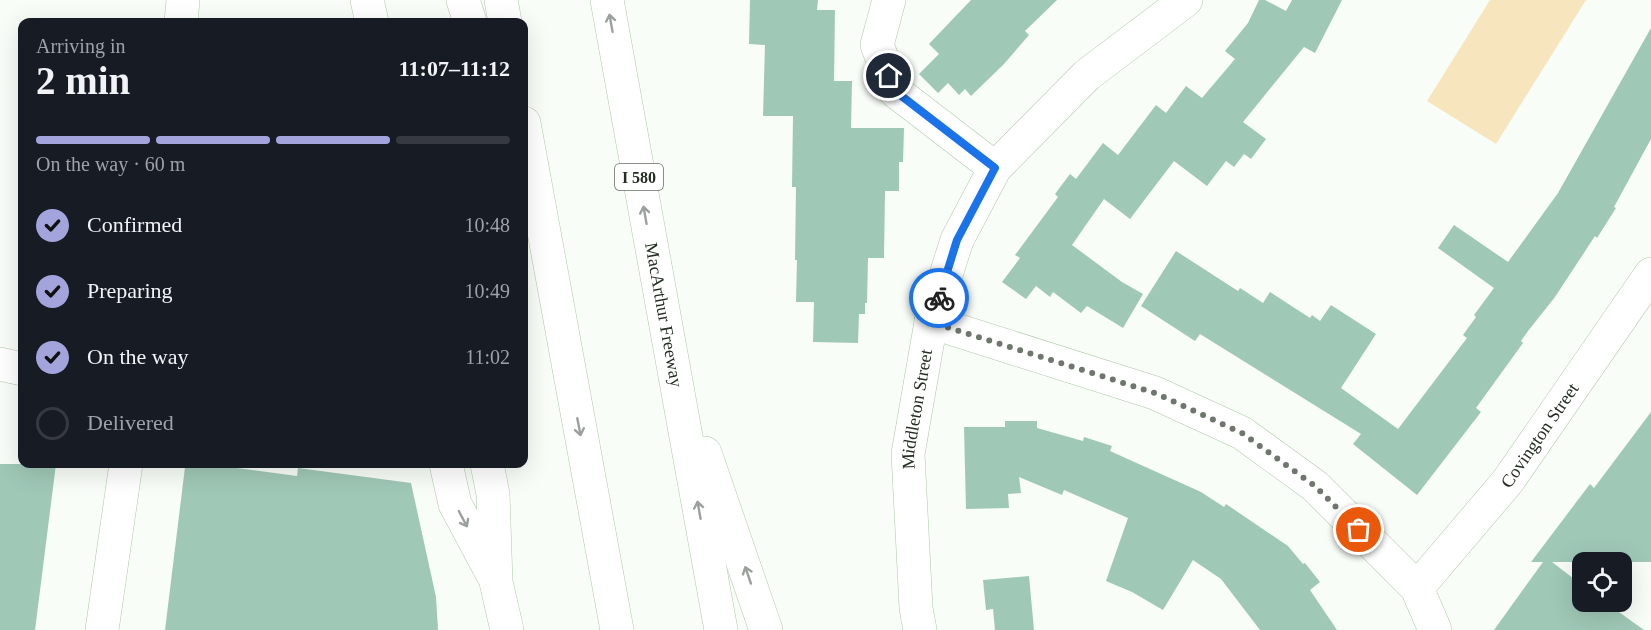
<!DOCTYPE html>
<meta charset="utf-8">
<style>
:root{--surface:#171b24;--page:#20242c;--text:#f1f3f6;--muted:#9ea1a6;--line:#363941;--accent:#a3a4db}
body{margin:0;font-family:Georgia,serif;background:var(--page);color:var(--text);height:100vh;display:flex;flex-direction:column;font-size:22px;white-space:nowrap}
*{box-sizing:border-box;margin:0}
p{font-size:20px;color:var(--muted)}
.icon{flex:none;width:33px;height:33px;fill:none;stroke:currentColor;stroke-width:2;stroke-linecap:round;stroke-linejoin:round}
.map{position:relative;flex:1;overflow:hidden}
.sheet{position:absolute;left:18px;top:18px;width:510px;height:450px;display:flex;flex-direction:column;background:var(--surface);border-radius:12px;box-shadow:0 6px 24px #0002}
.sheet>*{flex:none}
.fabs{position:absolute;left:1572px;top:552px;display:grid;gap:12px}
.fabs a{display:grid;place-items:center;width:60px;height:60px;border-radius:12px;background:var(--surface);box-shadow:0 6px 24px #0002;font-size:30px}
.pin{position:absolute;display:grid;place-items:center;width:51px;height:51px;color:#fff;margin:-26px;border:3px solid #fff;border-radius:50%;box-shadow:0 2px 6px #0007}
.courier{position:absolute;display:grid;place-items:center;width:60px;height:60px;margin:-30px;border:4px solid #1a73e8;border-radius:50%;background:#fff;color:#222;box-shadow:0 2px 8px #0007}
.head em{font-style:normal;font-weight:700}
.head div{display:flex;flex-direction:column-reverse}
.head{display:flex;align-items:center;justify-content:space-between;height:102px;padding:0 18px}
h1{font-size:39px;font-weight:700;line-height:45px}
.bar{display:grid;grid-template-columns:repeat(4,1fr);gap:9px 6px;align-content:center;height:72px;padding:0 18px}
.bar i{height:8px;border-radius:4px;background:var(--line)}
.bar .on{background:var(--accent)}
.bar p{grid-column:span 4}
ol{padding:0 18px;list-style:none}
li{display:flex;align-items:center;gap:18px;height:66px}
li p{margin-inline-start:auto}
li .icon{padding:6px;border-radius:50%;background:var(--accent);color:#111;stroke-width:4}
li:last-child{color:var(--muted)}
li i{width:33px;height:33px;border:3px solid var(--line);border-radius:50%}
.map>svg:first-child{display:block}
.green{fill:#f7e5be}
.building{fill:#a0c8b7}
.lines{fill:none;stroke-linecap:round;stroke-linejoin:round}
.minor-casing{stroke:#afc8ab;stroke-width:34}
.major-casing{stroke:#afc8ab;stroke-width:34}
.highway-casing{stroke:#afc8ab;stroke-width:34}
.minor{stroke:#fff;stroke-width:33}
.major{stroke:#fff;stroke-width:33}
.highway{stroke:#fff;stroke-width:33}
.oneway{stroke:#9ca09c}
.done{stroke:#6e766d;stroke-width:6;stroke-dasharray:0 10.8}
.route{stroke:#1a73e8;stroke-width:8}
.labels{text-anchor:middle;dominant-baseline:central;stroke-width:4.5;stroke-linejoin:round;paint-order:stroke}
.shield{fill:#fff;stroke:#656c64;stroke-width:1.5}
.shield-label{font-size:16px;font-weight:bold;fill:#232d22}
.street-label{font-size:18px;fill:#232d22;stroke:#fff}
</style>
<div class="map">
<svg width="1651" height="630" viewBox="0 0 1651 630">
<rect width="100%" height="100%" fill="#f8fdf7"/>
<path class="green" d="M1490,0h96l-90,144 -69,-43z"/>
<path class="building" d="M750,0h68l-1,10h18l-1,71h18l-1,47h53l-1,34h-4v29h-14l-1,67h-16l-1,45h-2v11h-6l-1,29 -45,-1 1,-40h-18l1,-42h-2l1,-73h-4l1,-71h-30l2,-71 -16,-1z
M971,0h86l-32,31 4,4 -25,29 -33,32 -6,-7 -6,6 -11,-12 -10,10 -19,-19 20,-20 -10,-10z
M1259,0h6l21,11 6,-11h50l-27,53 -11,-6 -61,75 23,17 -15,20 -7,-5 -10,13 -8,-6 -19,25 -33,-25 -44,58 -26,-20 -32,46 50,37 21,12 -20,34 -36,-22 -6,7 -28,-21 -3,5 -14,-11 -10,13 -24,-17 18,-24 -5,-3 43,-58 -3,-3 15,-20 6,5 27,-36 15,12 38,-50 10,8 20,-27 16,12 33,-39 -10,-8 23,-28z
M1651,28v111l-37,68 2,1 -19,30 -2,-2 -40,61 -27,34 -7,10 2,2 -47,65 5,4 -64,83 -64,-51 8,-10 -161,-100 -5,7 -54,-35 35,-55 62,40 2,-3 23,15 7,-11 40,26 2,-3 8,6 11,-16 45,29 -35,54 57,41 69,-91 -4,-3 13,-18 -2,-2 20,-27 -56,-40 16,-23 54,37 50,-69z
M1651,412v150h-99l30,23v17h23l39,28h-150l49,-68h-12l59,-78 4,4z
M1005,421h32v7l46,13 1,-4 28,9 -2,5 91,41 23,15 2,-3 62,42 15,18 2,-1 15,19 -10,8 27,40h-77l-39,-51 -28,-19 -30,50 -31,-18 -26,-11 22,-63 -64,-28 -2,5 -43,-18 2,16 -13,1 1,14 -43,1 -2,-82h41z
M0,464h56l-21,166h-35z
M191,464h15l91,12 1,-8 113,15 25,114 2,33h-273l20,-163 5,1z
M1029,576l5,54h-39l-2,-21 -7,1 -3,-30z"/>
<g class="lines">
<defs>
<g id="minor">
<path d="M889,0l-12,45 18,46 100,77"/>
<path d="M181,22l2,-22"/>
<path d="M931,322l224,71 87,40 73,53 102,102 18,42"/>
<path d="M0,364l22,5"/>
<path id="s1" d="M1417,588l91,-107 143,-207"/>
<path d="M102,630l24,-166"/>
<path id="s2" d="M920,630l-4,-22 -8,-154 23,-132 26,-82 38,-72 92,-93 99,-75"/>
</g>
<path id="major" d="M367,0l5,22
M446,464l9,40 38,71
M487,464l6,30 3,88 11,48"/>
<g id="highway">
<path d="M463,0l7,22"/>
<path d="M501,0l4,22"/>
<path id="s3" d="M607,0l114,630"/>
<path d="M524,123l93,507"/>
<path d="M705,453l61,177"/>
</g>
</defs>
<use href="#minor" class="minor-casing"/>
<use href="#major" class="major-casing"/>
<use href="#highway" class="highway-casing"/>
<use href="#minor" class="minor"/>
<use href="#major" class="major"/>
<use href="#highway" class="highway"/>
</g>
<defs><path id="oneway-shaft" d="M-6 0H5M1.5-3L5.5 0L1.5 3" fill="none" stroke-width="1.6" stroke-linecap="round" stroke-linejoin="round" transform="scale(1.5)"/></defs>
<g class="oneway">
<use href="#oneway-shaft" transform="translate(611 23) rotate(-100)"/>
<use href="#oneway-shaft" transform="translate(645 215) rotate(-100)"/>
<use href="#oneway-shaft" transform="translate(579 427) rotate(79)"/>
<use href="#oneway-shaft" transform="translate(699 510) rotate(-100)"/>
<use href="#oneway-shaft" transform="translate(463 519) rotate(62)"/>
<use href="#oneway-shaft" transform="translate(748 575) rotate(-109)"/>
</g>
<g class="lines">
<path class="done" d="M939,298l-8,24 224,71 87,40 73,53 44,44"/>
<path class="route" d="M889,76l6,15 100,77 -38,72 -18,58"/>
</g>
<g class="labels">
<rect class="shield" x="615" y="164" width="48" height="26" rx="4.5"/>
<g class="shield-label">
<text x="639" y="177">I 580</text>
</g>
<g class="street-label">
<text stroke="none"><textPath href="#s3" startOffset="320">MacArthur Freeway</textPath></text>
<text stroke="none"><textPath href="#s2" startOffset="222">Middleton Street</textPath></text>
<text stroke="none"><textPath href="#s1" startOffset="196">Covington Street</textPath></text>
</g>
</g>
</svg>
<div class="fabs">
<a><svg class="icon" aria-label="locate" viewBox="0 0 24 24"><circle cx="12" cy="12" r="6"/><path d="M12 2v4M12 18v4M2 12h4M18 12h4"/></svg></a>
</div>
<div class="pin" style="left:1359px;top:530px;background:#ea580c"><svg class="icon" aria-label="bag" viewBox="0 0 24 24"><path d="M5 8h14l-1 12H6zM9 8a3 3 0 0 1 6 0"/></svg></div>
<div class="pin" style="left:889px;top:76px;background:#1f2937"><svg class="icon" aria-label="home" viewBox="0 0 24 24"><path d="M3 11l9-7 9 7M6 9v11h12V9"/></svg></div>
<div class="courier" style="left:939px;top:298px"><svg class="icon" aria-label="bike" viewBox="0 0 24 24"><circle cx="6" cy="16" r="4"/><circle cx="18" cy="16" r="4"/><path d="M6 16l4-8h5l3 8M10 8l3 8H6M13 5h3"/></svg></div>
<section class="sheet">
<div class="head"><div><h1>2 min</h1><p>Arriving in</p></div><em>11:07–11:12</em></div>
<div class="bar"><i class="on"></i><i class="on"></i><i class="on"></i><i></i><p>On the way · 60 m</p></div>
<ol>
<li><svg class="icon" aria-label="check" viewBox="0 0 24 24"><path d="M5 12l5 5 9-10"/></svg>Confirmed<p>10:48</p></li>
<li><svg class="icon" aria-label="check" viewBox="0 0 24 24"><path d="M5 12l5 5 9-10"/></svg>Preparing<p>10:49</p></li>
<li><svg class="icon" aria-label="check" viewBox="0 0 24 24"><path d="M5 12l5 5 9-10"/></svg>On the way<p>11:02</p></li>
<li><i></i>Delivered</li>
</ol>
</section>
</div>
